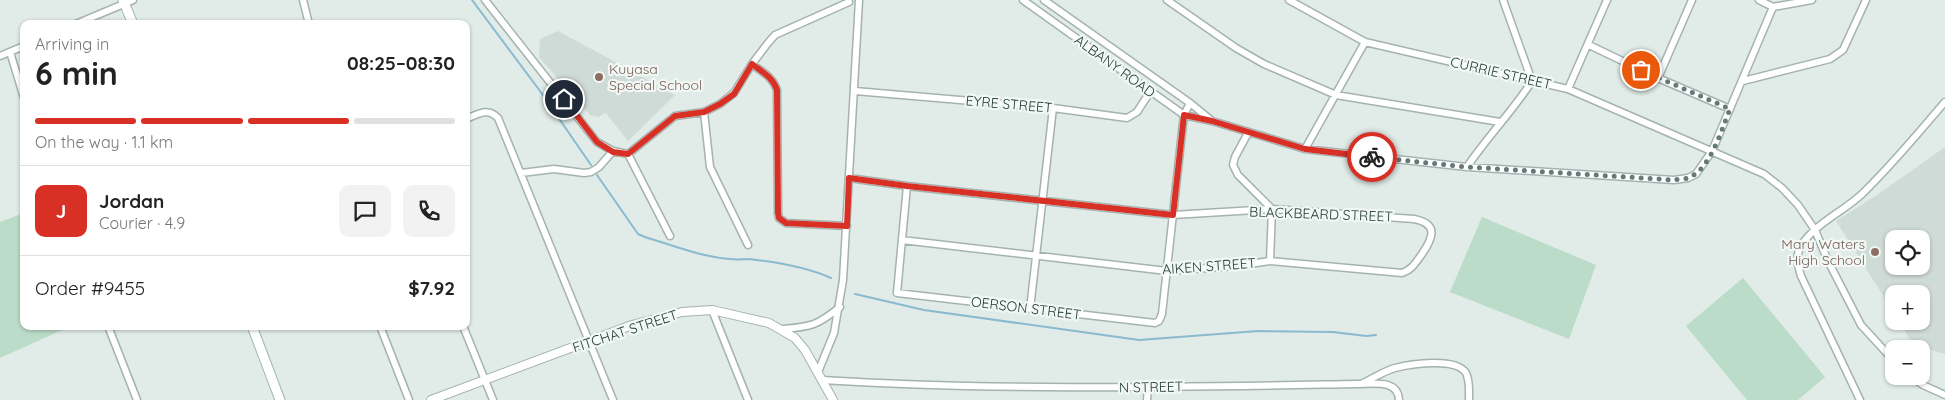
<!DOCTYPE html>
<meta charset="utf-8">
<style>
:root{--surface:#fff;--page:#f2f2f2;--text:#222;--muted:#767676;--line:#e0e0e0;--accent:#d93025}
body{margin:0;font-family:Quicksand,sans-serif;background:var(--page);color:var(--text);height:100vh;display:flex;flex-direction:column;font-size:19px;white-space:nowrap}
*{box-sizing:border-box;margin:0}
p{font-size:16px;color:var(--muted)}
.icon{flex:none;width:28px;height:28px;fill:none;stroke:currentColor;stroke-width:2;stroke-linecap:round;stroke-linejoin:round}
.map{position:relative;flex:1;overflow:hidden}
.panel{position:absolute;left:20px;top:20px;width:450px;height:310px;display:flex;flex-direction:column;background:var(--surface);border-radius:10px;box-shadow:0 1px 4px #0004}
.panel>*{flex:none}
.buttons{position:absolute;left:1885px;top:230px;display:grid;gap:10px}
.buttons a{display:grid;place-items:center;width:45px;height:45px;border-radius:10px;background:var(--surface);box-shadow:0 1px 4px #0004;font-size:25px}
.pin{position:absolute;display:grid;place-items:center;width:42px;height:42px;color:#fff;margin:-21px;border:2px solid #fff;border-radius:50%;box-shadow:0 1px 5px #0007}
.courier{position:absolute;display:grid;place-items:center;width:50px;height:50px;margin:-25px;border:4px solid #d93025;border-radius:50%;background:#fff;color:#222;box-shadow:0 1px 6px #0007}
.overview em{font-style:normal;font-weight:700}
.overview div{display:flex;flex-direction:column-reverse}
.overview{display:flex;align-items:center;justify-content:space-between;height:85px;padding:0 15px}
h1{font-size:32px;font-weight:700;line-height:38px}
.bar{display:grid;grid-template-columns:repeat(4,1fr);gap:8px 5px;align-content:center;height:60px;padding:0 15px}
.bar i{height:6px;border-radius:4px;background:var(--line)}
.bar .current{background:var(--accent)}
.bar p{grid-column:span 4}
.line{display:flex;align-items:center;gap:12px;padding:0 15px;border-top:1px solid var(--line)}
.line div{flex:1}
.round{display:grid;place-items:center;flex:none;width:52px;height:52px;border-radius:10px;background:var(--page)}
.map>svg:first-child{display:block}
.built{fill:#cfdbd7;fill-rule:evenodd}
.green{fill:#badcc8}
.lines{fill:none;stroke-linecap:round;stroke-linejoin:round}
.stream{stroke:#8abacf;stroke-width:2}
.minor-casing{stroke:#a4b3b0;stroke-width:9}
.tertiary-casing{stroke:#a4b3b0;stroke-width:10}
.secondary-casing{stroke:#a0b7b2;stroke-width:11}
.minor{stroke:#fff;stroke-width:6}
.tertiary{stroke:#fff;stroke-width:8}
.secondary{stroke:#fff;stroke-width:9}
.done{stroke:#657976;stroke-width:5;stroke-dasharray:0 9}
.route{stroke:#d93025;stroke-width:6}
.education-dot{fill:#8d6e63;stroke:#f1f8f5;stroke-width:2}
.labels{text-anchor:middle;dominant-baseline:central;stroke-width:4.5;stroke-linejoin:round;paint-order:stroke}
.street-label{font-size:14px;fill:#223b38;stroke:#f1f8f5}
.education-label{font-size:14px;fill:#785e54;stroke:#f1f8f5;text-anchor:start}
</style>
<div class="map">
<svg width="1945" height="400" viewBox="0 0 1945 400">
<rect width="100%" height="100%" fill="#e1ebe8"/>
<path class="built" d="M558,31l50,27 67,37 -47,46 -22,-28 -8,4 -8,-2 -51,-58 1,-18z
M1945,147v207l-32,-9 -14,-24h22v-27h-27v19l-58,-92 41,-26zM1894,239h27v27h-27z"/>
<path class="green" d="M24,213v113h47l-71,32v-136z
M1482,217l114,48 -27,74 -119,-47z
M1743,278l82,99 -27,23h-51l-61,-74z"/>
<g class="lines">
<path class="stream" d="M472,0l68,91 51,74
M597,175l41,59 7,3c27,8 56,20 85,22 6,1 13,0 19,0 27,3 57,8 82,19
M855,294l69,16 215,30 119,-9 75,1 33,4 10,-1"/>
<defs>
<path id="minor" d="M303,0l6,24
M485,0l112,142 16,9 15,3 47,-38 29,-4 16,-8 14,-11 18,-29 16,-21 7,-8 74,-33
M1023,0l161,115 28,6 93,28 162,18 207,13 14,-2 8,-4 16,-23 61,-144
M1044,0l146,103 21,17
M1167,0l69,48 28,16 72,31 164,27
M1289,0l76,42 203,47 196,85 18,14 16,17 17,25 13,31 33,64 33,36
M1759,0l14,7
M1773,7l39,-7
M76,24l57,-24
M1589,45l69,33 72,31
M10,52l14,46
M0,56l24,-10
M752,64c10,8 21,13 25,26l1,123 1,5 7,5 61,3
M1658,78l34,-78
M1743,81l87,-22 13,-9 23,-50
M1568,89l39,-89
M855,91l198,17 74,10 10,-6 13,-20
M704,112l6,55 38,78
M466,119c12,-5 22,-12 32,-1l115,282
M1248,133l-13,24 -2,8 5,10 34,34 -2,52
M1305,149l60,-107
M628,154l42,82
M1467,167c20,-30 46,-56 65,-86l-29,-81
M521,173l33,-4 30,4 7,-1 8,-5 14,-16
M849,178l58,8 266,29 99,-6 142,10c25,5 19,19 8,35 -6,8 -10,16 -20,19l-132,-12 -35,5 -68,5 -265,-31
M907,186l-10,107 258,30 4,-2 3,-7 20,-182 2,-17 6,-12
M1030,309l23,-201
M712,310l36,90
M108,326l29,74
M380,326l29,74
M463,326l30,74
M783,329c28,-2 35,-4 57,-22
M818,372l16,-39 9,-53 16,-280
M1910,376l13,9 22,10
M822,380c178,11 356,7 535,4 16,0 41,-5 42,16
M1363,383c11,-5 21,-12 32,-15 15,-4 61,-11 71,5 4,8 3,18 3,27
M1147,400l1,-13
M1860,400l-59,-124c-3,-10 -6,-20 0,-30 13,-22 42,-34 61,-52 30,-29 56,-61 83,-92"/>
<path id="tertiary" d="M431,400l201,-75 50,-13 30,-2 57,13 26,15 10,12 28,50"/>
<path id="secondary" d="M123,0l10,24
M252,326l28,74"/>
</defs>
<use href="#minor" class="minor-casing"/>
<use href="#tertiary" class="tertiary-casing"/>
<use href="#secondary" class="secondary-casing"/>
<use href="#minor" class="minor"/>
<use href="#tertiary" class="tertiary"/>
<use href="#secondary" class="secondary"/>
</g>
<g class="lines">
<path class="done" d="M1372,157l95,10 207,13c5,-1 11,0 16,-3 21,-9 32,-49 40,-68l-89,-39"/>
<path class="route" d="M564,99l33,43 16,10 15,2 47,-38 29,-4 16,-8 14,-10 18,-30c10,8 21,13 25,26l1,123 1,5 7,5 61,3 2,-48 58,8 266,29 11,-100 28,6 93,28 67,8"/>
</g>
<g class="education-dot">
<circle cx="599" cy="77" r="5"/>
<circle cx="1875" cy="252" r="5"/>
</g>
<g class="labels">
<g class="street-label">
<text transform="translate(1115 66) rotate(36)">ALBANY ROAD</text>
<text transform="translate(1501 73) rotate(13)">CURRIE STREET</text>
<text transform="translate(1009 104) rotate(5)">EYRE STREET</text>
<text transform="translate(1321 214) rotate(2)">BLACKBEARD STREET</text>
<text transform="translate(1209 266) rotate(-4)">AIKEN STREET</text>
<text transform="translate(1026 308) rotate(7)">OERSON STREET</text>
<text transform="translate(625 331) rotate(-18)">FITCHAT STREET</text>
<text transform="translate(1151 387) rotate(-1)">N STREET</text>
</g>
<g class="education-label">
<text x="609" y="69">Kuyasa<tspan x="609" dy="16">Special School</tspan></text>
<text x="1865" y="244" text-anchor="end">Mary Waters<tspan x="1865" dy="16">High School</tspan></text>
</g>
</g>
</svg>
<div class="buttons">
<a><svg class="icon" aria-label="locate" viewBox="0 0 24 24"><circle cx="12" cy="12" r="6"/><path d="M12 2v4M12 18v4M2 12h4M18 12h4"/></svg></a>
<a>+</a>
<a>−</a>
</div>
<div class="pin" style="left:1641px;top:70px;background:#ea580c"><svg class="icon" aria-label="bag" viewBox="0 0 24 24"><path d="M5 8h14l-1 12H6zM9 8a3 3 0 0 1 6 0"/></svg></div>
<div class="pin" style="left:564px;top:99px;background:#1f2937"><svg class="icon" aria-label="home" viewBox="0 0 24 24"><path d="M3 11l9-7 9 7M6 9v11h12V9"/></svg></div>
<div class="courier" style="left:1372px;top:157px"><svg class="icon" aria-label="bike" viewBox="0 0 24 24"><circle cx="6" cy="16" r="4"/><circle cx="18" cy="16" r="4"/><path d="M6 16l4-8h5l3 8M10 8l3 8H6M13 5h3"/></svg></div>
<section class="panel">
<div class="overview"><div><h1>6 min</h1><p>Arriving in</p></div><em>08:25–08:30</em></div>
<div class="bar"><i class="current"></i><i class="current"></i><i class="current"></i><i></i><p>On the way · 1.1 km</p></div>
<div class="line" style="height:90px"><b class="round" style="background:var(--accent);color:#fff">J</b><div><b>Jordan</b><p>Courier · 4.9</p></div><a class="round"><svg class="icon" aria-label="chat" viewBox="0 0 24 24"><path d="M4 5h16v11H9l-5 4z"/></svg></a><a class="round"><svg class="icon" aria-label="phone" viewBox="0 0 24 24"><path d="M5 4h4l2 5-3 2q2 4 5 5l2-3 5 2v4C11 20 4 13 5 4z"/></svg></a></div>
<div class="line" style="height:65px"><div>Order #9455</div><b>$7.92</b></div>
</section>
</div>
